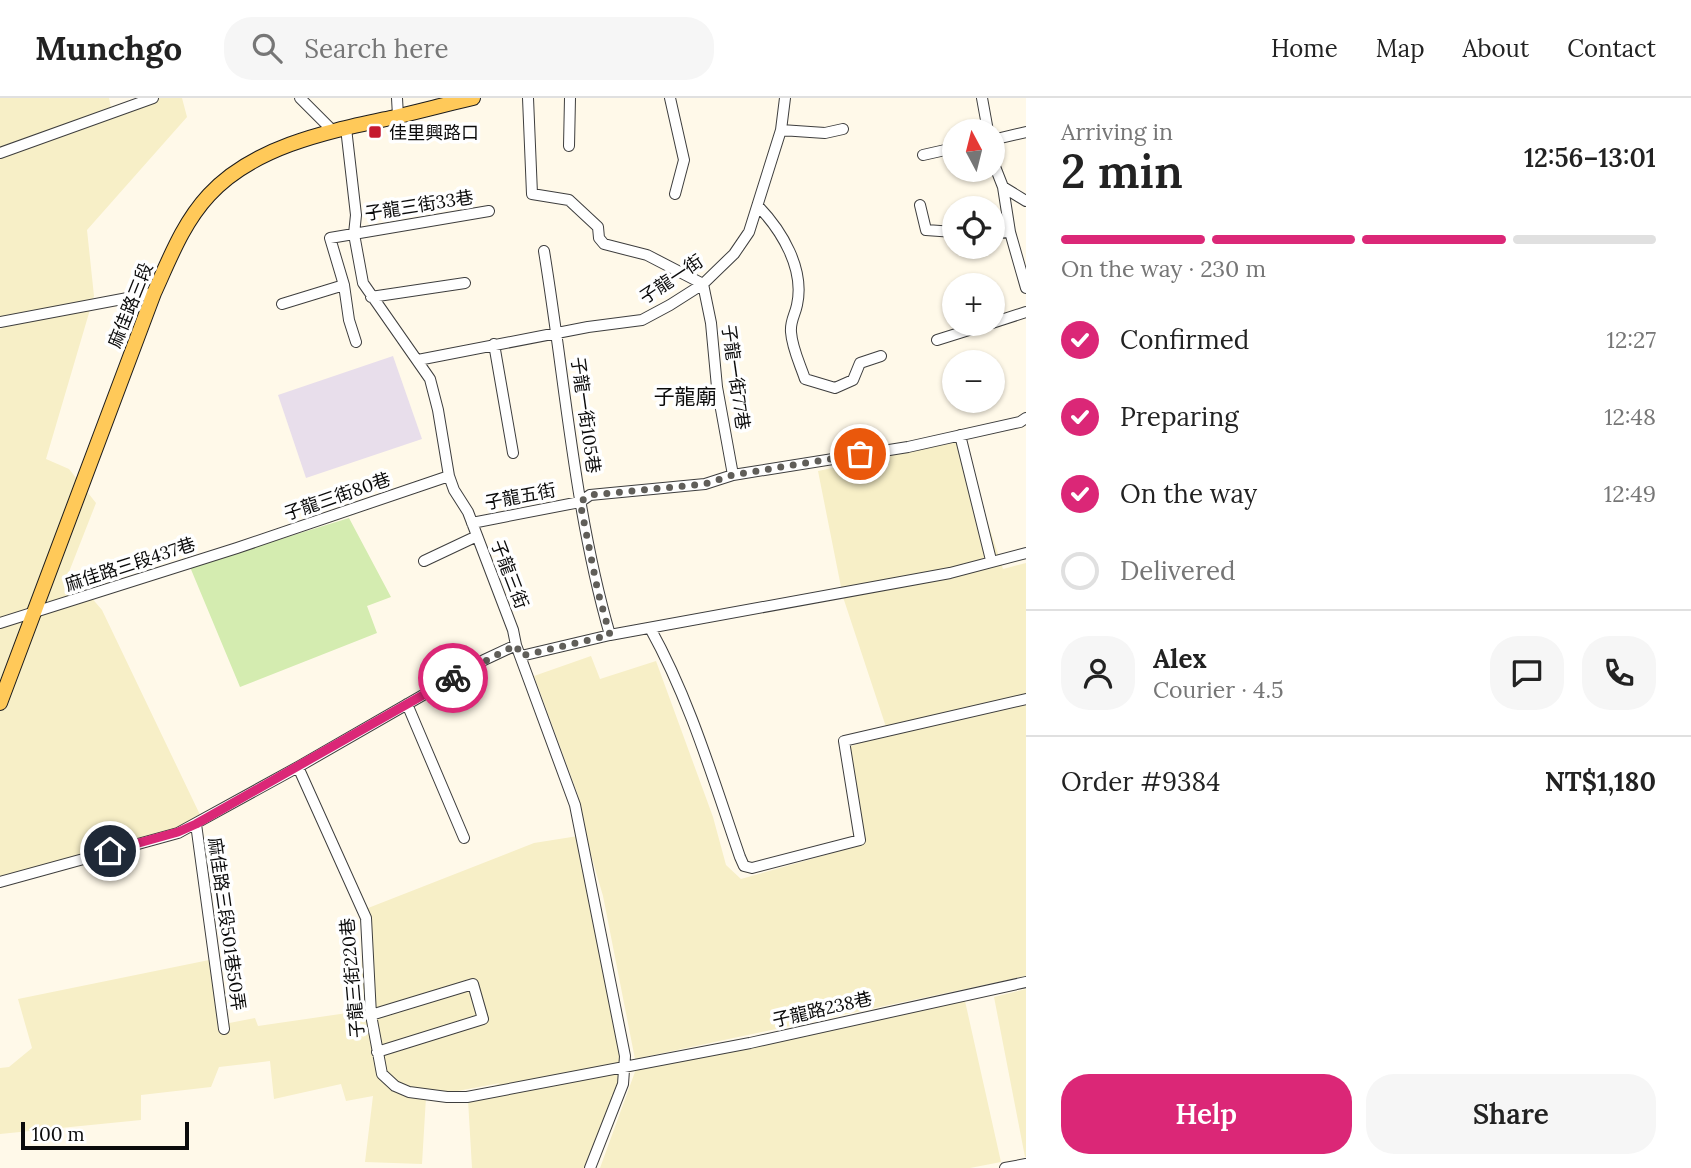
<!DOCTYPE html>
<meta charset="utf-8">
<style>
:root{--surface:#fff;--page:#f6f6f6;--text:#222;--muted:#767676;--line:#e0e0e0;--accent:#db2777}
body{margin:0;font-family:Lora,"Noto Sans TC",serif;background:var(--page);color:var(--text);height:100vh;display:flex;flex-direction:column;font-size:26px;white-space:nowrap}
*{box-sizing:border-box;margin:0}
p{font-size:23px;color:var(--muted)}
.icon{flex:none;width:38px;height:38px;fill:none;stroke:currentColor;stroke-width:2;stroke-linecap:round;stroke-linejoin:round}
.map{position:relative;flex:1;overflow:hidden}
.side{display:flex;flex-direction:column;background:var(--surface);width:665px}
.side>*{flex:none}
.needle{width:46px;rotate:353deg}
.tools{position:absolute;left:942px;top:21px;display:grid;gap:14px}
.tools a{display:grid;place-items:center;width:63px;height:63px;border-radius:50%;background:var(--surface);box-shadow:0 2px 5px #0004;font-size:35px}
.scale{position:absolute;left:21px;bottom:18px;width:168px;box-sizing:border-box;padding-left:7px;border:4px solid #0b0b0b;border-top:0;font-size:19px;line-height:24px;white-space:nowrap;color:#0b0b0b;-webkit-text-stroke:5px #fff;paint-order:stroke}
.pin{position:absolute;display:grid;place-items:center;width:60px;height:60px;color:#fff;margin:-30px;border:4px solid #fff;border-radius:50%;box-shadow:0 2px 7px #0007}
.courier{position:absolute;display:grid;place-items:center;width:70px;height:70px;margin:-35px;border:5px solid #db2777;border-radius:50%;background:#fff;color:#222;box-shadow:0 2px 9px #0007}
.summary em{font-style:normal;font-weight:600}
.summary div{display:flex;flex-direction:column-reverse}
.summary{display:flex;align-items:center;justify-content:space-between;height:119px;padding:0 35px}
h1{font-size:46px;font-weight:600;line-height:52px}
.bar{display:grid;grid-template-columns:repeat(4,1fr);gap:10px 7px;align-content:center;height:84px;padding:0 35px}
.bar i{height:9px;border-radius:5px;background:var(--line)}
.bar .selected{background:var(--accent)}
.bar p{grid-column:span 4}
.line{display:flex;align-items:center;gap:18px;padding:0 35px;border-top:2px solid var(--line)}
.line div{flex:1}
.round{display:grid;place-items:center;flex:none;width:74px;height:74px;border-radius:28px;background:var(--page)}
ol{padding:0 35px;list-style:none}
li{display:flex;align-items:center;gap:21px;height:77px}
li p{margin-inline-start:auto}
li .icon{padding:7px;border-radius:50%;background:var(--accent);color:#fff;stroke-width:4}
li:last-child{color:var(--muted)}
li i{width:38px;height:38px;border:4px solid var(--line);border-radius:50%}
.button{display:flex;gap:14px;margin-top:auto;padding:14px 35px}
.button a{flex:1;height:80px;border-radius:28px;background:var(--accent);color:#fff;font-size:28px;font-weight:600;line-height:80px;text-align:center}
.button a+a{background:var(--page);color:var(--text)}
header{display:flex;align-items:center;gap:42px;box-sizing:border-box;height:98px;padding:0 35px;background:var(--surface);border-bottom:2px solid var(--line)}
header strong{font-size:33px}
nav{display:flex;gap:38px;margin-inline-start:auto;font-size:24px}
.search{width:490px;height:63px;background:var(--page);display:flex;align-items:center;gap:18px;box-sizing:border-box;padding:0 24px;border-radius:28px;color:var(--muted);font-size:26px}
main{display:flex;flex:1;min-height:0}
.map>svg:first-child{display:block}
.industrial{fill:#e8deeb}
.farmland{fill:#f7efc7}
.green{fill:#d4ecb0}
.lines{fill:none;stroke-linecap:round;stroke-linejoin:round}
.minor-casing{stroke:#3e3e3e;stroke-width:12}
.major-casing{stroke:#1c1c1c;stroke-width:16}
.minor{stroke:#fff;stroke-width:10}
.major{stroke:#ffc959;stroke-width:14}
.done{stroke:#605e59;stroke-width:7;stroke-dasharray:0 12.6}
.route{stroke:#db2777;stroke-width:9}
.poi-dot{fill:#c5192f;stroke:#fff;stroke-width:2.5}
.labels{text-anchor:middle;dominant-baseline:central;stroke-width:7;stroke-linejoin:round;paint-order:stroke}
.poi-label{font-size:18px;fill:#0b0b0b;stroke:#fff;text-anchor:start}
.street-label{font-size:18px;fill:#0b0b0b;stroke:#fff}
.quarter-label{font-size:21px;fill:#0b0b0b;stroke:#fff}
</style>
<header>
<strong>Munchgo</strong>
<div class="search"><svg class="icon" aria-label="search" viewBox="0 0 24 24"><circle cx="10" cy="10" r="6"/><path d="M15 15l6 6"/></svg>Search here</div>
<nav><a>Home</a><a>Map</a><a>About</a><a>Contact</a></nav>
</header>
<main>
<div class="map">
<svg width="1026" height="1070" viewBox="0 0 1026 1070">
<rect width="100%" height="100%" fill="#fff9e9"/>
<path class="industrial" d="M393,258l29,83 -116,39 -28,-83z"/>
<path class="farmland" d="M0,0h109l2,10 34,-10h37l5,19 -100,113 7,66 -48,163 23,10 27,34 -29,74 23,19 12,14 101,211 -203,66v-558l3,-1 -3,-10z
M961,343l42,128 23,-6v413l-391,83 -32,-163 -17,-58 -8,-43 -44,-119 57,-20 9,23 56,-18 57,156 13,48 15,14 123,-35 -18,-96 42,-15 -45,-136 -25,-126z
M578,738l46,236 -37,96h-115l-4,-68 32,-17 -74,14 -4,67 -57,-2 8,-66 -27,5 -5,-17 -67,15 -4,-38 -51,6 -8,20 -70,8v25l-141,14v-66l9,-1 23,-19 -14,-49 196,-40 5,66 36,-7 3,8 103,-15 2,-101 171,-67z
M1026,891v168h-1l-31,-160z
M965,903l36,161 -31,6h-370l36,-99z"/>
<path class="green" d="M349,420l42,79 -24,9 10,27 -137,54 -50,-120z"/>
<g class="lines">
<defs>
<path id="minor" d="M300,0l33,33
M397,0l1,18
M528,0l4,96 37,6 29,27 1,11 5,6 43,11 56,29 8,39 6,64 16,88
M670,0l14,62 -9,34
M982,0l6,33
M346,30l10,87 -2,19 9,49 67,96 8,31 11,66 5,14 14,22 45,118 3,15 59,160 50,251 -2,28 -33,84
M781,32l44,3 18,-4
M992,42l34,-8
M569,48l1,-48
M0,55l153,-55
M923,57l31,-7
M992,61l11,28 23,14
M1003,89l7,45 16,56
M920,107l6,25 28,2
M758,108c24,25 47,63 39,99 -2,10 -7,16 -6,27 1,16 9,32 14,47l30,9 18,-8 7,-17 21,-7
M992,135l18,-1
M544,153c21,128 30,259 66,384
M371,199l94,-14
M282,206l62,-19
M0,224l154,-29
M992,225l34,-11
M937,242l51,-16
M356,244l-7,-22 -5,-35 -14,-47 159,-27
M494,246l19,109
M418,262l170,-33 54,-7 28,-15 33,-21 31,-30 15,-22 32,-102 4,-32
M960,337l31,125
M472,425l108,-21 10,-7 115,-11 28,-9 175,-28 112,-25 6,-4
M424,463l53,-25
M0,525l237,-75 212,-72
M650,530c40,72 63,151 90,229l4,9 8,2 108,-28 -16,-99 182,-42
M521,558l89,-21 340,-62 76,-20
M407,606l57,134
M298,669l68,151 5,97 11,59 13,12 14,6 38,5h20l283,-54 276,-61
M196,726l28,205
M0,784l178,-49 120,-66 186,-107 32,-15
M371,917l102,-31 10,35 -106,33
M1005,1070l21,-4"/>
<path id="major" d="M0,605l154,-410c16,-35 29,-70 55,-98 46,-50 122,-64 186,-78 26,-6 52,-13 78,-19"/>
</defs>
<use href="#minor" class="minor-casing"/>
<use href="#major" class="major-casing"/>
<use href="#minor" class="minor"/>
<use href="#major" class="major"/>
</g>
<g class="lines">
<path class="done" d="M453,580l63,-33 5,11 89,-21 -12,-43 -18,-90 10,-7 115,-11 28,-9 127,-21"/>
<path class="route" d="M110,753l68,-19 18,-8 257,-146"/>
</g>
<rect class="poi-dot" x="368" y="27" width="14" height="14" rx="3.5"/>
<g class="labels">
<g class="poi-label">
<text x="389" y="34">佳里興路口</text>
</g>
<g class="street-label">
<text transform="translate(419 107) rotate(-9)">子龍三街33巷</text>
<text transform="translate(671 181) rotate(-34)">子龍一街</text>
<text transform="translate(130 207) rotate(-68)">麻佳路三段</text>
<text transform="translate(736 279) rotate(82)">子龍一街77巷</text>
<text transform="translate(586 317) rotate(82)">子龍一街105巷</text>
<text transform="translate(337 398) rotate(-19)">子龍三街80巷</text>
<text transform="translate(520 398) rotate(-11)">子龍五街</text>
<text transform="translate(130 466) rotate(-18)">麻佳路三段437巷</text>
<text transform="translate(510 476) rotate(69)">子龍三街</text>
<text transform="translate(227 826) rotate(82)">麻佳路三段501巷50弄</text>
<text transform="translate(352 880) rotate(-95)">子龍三街220巷</text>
<text transform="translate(822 911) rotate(-13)">子龍路238巷</text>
</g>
<g class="quarter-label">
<text x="685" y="298">子龍廟</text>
</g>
</g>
</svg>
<div class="tools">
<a><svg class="needle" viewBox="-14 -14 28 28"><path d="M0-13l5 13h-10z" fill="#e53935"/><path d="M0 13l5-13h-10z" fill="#767676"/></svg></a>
<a><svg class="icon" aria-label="locate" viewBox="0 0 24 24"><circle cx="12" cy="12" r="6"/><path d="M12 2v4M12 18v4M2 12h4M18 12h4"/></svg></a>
<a>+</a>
<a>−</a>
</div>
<div class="scale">100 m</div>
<div class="pin" style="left:860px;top:356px;background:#ea580c"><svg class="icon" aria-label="bag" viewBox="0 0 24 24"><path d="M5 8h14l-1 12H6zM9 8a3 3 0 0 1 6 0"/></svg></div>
<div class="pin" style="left:110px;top:753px;background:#1f2937"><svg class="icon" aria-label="home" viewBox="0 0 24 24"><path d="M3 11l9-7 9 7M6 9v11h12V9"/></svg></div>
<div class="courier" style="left:453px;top:580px"><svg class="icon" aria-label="bike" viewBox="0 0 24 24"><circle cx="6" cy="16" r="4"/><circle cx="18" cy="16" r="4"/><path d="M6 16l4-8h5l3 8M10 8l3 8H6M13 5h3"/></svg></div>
</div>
<section class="side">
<div class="summary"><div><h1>2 min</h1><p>Arriving in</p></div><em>12:56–13:01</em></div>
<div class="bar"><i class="selected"></i><i class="selected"></i><i class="selected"></i><i></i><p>On the way · 230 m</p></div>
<ol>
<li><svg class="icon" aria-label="check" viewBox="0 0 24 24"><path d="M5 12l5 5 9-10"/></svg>Confirmed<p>12:27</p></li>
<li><svg class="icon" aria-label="check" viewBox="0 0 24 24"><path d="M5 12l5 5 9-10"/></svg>Preparing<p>12:48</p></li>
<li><svg class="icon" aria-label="check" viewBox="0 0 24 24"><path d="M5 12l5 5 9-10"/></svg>On the way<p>12:49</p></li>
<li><i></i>Delivered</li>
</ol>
<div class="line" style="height:126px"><a class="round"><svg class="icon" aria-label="person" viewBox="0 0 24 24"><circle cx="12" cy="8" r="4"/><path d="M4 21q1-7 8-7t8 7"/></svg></a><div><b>Alex</b><p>Courier · 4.5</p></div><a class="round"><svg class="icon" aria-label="chat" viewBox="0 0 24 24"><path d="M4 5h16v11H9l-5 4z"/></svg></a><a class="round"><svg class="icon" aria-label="phone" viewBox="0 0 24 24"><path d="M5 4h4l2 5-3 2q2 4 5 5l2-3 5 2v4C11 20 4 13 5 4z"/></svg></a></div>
<div class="line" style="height:91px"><div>Order #9384</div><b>NT$1,180</b></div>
<div class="button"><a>Help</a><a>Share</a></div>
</section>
</main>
